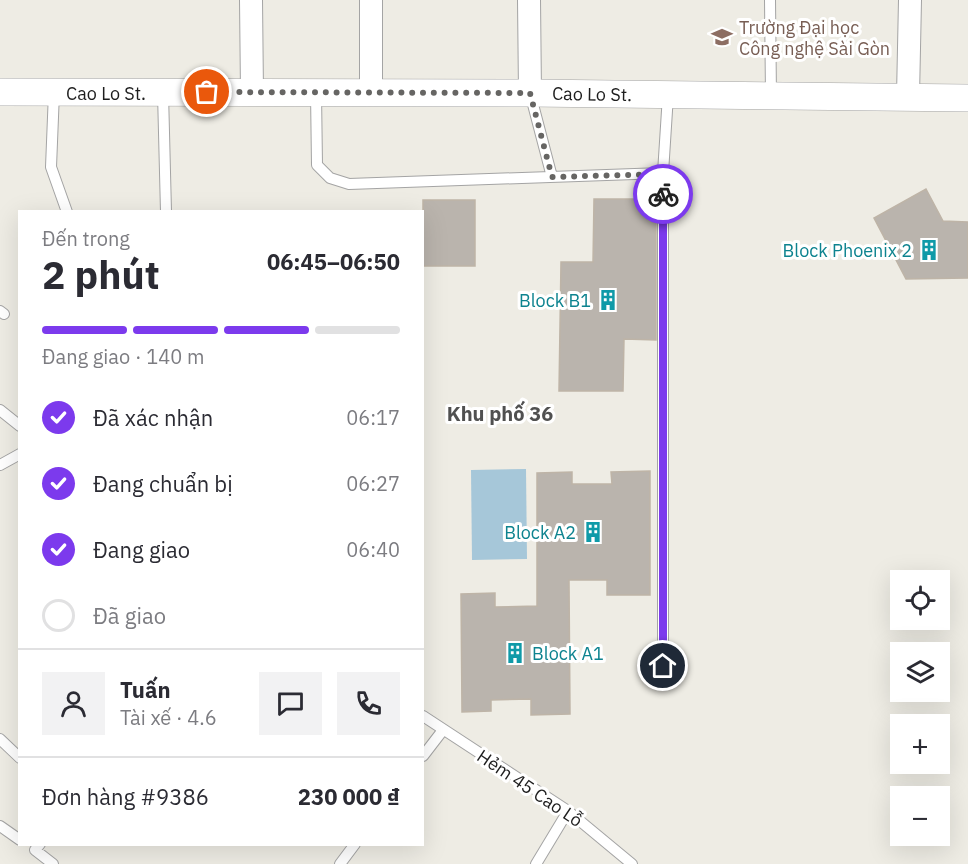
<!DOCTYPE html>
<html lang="vi">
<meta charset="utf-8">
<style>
:root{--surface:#fff;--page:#f2f2f3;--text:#2b2b33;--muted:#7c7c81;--line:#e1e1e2;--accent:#7c3aed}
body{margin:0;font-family:"IBM Plex Sans",sans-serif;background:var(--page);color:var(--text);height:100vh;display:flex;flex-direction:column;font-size:22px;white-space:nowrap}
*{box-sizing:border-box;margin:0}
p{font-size:20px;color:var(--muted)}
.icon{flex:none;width:33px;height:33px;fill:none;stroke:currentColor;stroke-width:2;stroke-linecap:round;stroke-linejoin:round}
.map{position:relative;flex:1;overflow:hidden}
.panel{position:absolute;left:18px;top:210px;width:406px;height:636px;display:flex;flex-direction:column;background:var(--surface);border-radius:0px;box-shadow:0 6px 24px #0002}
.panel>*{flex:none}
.tools{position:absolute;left:890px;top:570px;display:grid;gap:12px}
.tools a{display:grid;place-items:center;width:60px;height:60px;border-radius:0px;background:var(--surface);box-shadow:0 6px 24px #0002;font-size:30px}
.pin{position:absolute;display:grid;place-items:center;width:51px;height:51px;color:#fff;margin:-26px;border:3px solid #fff;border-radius:50%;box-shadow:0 2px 6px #0007}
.courier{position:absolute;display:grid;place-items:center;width:60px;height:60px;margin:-30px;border:4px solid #7c3aed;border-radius:50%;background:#fff;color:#222;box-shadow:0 2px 8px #0007}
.summary em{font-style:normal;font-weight:700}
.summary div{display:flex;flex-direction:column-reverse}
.summary{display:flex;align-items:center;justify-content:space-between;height:102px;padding:0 24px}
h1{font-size:39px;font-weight:700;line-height:45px}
.bar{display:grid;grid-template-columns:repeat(4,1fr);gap:9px 6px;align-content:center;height:72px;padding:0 24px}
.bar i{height:8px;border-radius:4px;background:var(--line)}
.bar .on{background:var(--accent)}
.bar p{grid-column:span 4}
.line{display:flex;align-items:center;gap:15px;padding:0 24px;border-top:2px solid var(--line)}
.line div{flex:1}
.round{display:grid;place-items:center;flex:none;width:63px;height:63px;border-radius:0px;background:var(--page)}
ol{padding:0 24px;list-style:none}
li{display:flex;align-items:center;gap:18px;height:66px}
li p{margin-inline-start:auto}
li .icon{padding:6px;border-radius:50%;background:var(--accent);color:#fff;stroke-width:4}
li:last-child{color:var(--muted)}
li i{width:33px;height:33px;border:3px solid var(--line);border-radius:50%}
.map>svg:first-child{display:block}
.water{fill:#a6c7d9}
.building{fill:#bab4ad;stroke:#beb4a7;stroke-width:1.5}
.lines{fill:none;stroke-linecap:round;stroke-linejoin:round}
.service-casing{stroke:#a4a4a4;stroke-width:12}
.minor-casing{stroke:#a4a4a4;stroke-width:24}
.tertiary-casing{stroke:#a4a4a4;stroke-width:28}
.service{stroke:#fff;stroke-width:10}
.minor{stroke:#fff;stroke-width:22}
.tertiary{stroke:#fff;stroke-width:27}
.done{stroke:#666563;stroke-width:6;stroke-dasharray:0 10.8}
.route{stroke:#7c3aed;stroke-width:8}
.labels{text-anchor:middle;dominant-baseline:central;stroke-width:6;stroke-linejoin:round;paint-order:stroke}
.education-label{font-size:18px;fill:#785e54;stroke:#fff;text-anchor:start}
.street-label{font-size:18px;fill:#1d1d1d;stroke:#fff}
.culture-label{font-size:18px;fill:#0d838f;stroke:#fff;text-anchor:end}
.neighbourhood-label{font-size:20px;font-weight:bold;fill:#505050;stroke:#fff}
</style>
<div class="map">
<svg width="968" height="864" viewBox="0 0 968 864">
<rect width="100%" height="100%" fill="#eeece4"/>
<path class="water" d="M526,469l1,90 -55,1 -1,-90z"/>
<path class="building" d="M926,189l17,32 25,1v56l-62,1 -32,-61z
M594,199h62v141l-32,-1 -1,52h-64l2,-129h32z
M423,200h52v66h-52z
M650,471v124h-43v-15h-38l1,134 -39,1v-16l-40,1v11l-29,1 -1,-118 34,-1v14l42,-1v-133l35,-1v12h40l-1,-12z"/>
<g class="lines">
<defs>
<path id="service" d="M770,0l1,96
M54,92l-3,75 16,45
M163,93l3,119
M316,93l1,72 13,13 19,6 314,-11
M530,93l22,84
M0,311l4,3
M0,410l20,16
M0,465l20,-11
M663,666v-493l5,-78
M423,716l145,95 64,53
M0,739l20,19
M423,756l20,-26
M0,826l20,14
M40,844l-5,6 18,14
M340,864l15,-20
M536,864l32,-53"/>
<path id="minor" d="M251,0l1,92
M371,0v92
M529,0l1,93
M908,96l2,-96"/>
<path id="tertiary" d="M0,92l530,1 438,5"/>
</defs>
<use href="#service" class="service-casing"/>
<use href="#minor" class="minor-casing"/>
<use href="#tertiary" class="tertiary-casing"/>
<use href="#service" class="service"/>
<use href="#minor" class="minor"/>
<use href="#tertiary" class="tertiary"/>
</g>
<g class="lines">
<path class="done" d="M207,92l323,1 22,84 111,-3v20"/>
<path class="route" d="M663,194v472"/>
</g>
<defs>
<symbol id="university-bare" viewBox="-9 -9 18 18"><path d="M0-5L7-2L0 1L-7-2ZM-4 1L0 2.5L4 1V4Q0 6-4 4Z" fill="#8d6e63" stroke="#fff" stroke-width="2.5" paint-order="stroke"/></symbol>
<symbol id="building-bare" viewBox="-9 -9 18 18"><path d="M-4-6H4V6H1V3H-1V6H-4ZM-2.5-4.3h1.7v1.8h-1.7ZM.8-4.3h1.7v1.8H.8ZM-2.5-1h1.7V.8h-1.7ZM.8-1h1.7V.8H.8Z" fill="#0f9aa8" stroke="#fff" stroke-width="2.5" paint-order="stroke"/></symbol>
</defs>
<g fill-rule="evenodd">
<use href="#university-bare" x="707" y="22" width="30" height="30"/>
<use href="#building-bare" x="914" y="235" width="30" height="30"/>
<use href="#building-bare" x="593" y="285" width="30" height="30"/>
<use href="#building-bare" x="578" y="517" width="30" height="30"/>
<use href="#building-bare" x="500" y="638" width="30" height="30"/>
</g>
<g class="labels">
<g class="education-label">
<text x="739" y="27">Trường Đại học<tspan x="739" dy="21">Công nghệ Sài Gòn</tspan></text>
</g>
<g class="street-label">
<text x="106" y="93">Cao Lo St.</text>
<text transform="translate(592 94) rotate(1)">Cao Lo St.</text>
<text transform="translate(530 788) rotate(34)">Hẻm 45 Cao Lỗ</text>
</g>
<g class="culture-label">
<text x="912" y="250">Block Phoenix 2</text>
<text x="591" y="300">Block B1</text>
<text x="576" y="532">Block A2</text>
<text x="532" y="653" text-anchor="start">Block A1</text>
</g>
<g class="neighbourhood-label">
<text x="500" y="413">Khu phố 36</text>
</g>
</g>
</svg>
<div class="tools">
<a><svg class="icon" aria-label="locate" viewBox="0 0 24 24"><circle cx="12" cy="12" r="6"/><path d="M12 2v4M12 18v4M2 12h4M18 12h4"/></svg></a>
<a><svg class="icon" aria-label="layers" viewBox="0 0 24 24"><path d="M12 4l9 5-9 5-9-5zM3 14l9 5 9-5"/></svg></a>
<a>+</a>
<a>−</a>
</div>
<div class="pin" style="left:207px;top:92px;background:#ea580c"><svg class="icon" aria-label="bag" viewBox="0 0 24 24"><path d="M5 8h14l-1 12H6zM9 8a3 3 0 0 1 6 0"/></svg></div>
<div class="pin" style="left:663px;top:666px;background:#1f2937"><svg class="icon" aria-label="home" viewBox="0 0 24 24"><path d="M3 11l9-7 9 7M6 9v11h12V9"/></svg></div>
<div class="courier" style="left:663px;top:194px"><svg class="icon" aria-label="bike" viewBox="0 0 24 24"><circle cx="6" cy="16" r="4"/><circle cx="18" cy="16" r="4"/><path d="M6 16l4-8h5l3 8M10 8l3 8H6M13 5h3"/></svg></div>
<section class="panel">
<div class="summary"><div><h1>2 phút</h1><p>Đến trong</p></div><em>06:45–06:50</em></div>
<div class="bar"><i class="on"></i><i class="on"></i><i class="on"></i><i></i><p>Đang giao · 140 m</p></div>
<ol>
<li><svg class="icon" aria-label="check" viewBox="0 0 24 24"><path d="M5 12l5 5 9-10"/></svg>Đã xác nhận<p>06:17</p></li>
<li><svg class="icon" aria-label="check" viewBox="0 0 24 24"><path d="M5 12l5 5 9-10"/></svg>Đang chuẩn bị<p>06:27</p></li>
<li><svg class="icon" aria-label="check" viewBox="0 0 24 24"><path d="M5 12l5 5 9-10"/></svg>Đang giao<p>06:40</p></li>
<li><i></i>Đã giao</li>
</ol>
<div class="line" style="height:108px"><a class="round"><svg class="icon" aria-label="person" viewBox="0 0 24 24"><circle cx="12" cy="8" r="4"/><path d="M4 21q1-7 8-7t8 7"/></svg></a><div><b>Tuấn</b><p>Tài xế · 4.6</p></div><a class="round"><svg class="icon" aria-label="chat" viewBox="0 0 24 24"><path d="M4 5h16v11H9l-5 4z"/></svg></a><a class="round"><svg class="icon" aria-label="phone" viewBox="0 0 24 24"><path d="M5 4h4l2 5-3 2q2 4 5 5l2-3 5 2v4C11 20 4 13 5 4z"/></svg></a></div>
<div class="line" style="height:78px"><div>Đơn hàng #9386</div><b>230 000 ₫</b></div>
</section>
</div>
